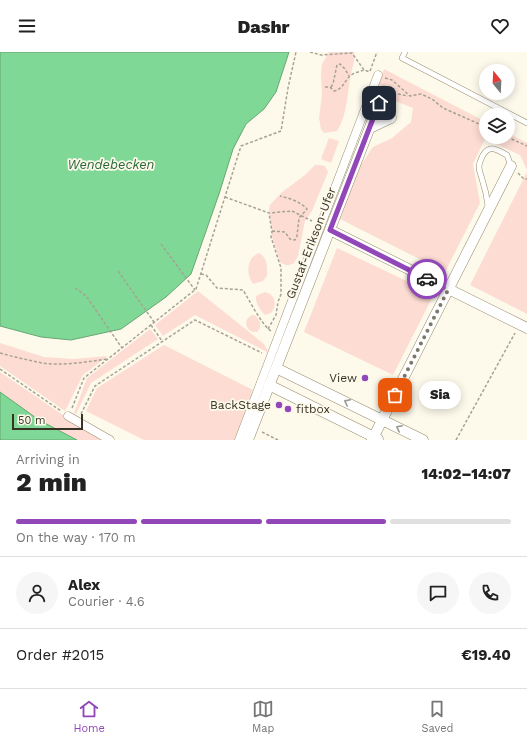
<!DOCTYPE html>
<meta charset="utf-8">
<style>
:root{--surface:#fff;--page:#f6f6f6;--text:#222;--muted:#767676;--line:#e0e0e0;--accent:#9247b9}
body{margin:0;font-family:"Work Sans",sans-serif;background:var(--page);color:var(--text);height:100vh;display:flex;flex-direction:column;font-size:15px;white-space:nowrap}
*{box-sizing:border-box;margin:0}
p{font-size:13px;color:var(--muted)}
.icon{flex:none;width:22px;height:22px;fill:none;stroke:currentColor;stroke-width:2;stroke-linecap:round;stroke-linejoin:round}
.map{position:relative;height:388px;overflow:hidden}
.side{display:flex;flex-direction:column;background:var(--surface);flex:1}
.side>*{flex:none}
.needle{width:26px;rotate:342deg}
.fabs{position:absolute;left:479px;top:12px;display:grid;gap:8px}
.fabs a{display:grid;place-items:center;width:36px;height:36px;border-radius:50%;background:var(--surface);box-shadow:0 2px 10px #0003;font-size:20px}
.scale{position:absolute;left:12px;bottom:10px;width:71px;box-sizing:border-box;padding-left:4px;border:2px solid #373325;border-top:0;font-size:11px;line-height:14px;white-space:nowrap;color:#373325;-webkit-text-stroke:3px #fdf9eb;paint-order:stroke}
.pin{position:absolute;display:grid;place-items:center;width:34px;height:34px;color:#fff;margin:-17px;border-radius:8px;box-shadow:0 2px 6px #0006}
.courier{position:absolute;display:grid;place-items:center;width:40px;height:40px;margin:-20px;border:3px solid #9247b9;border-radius:50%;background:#fff;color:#222;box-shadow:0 1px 5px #0007}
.bubble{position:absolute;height:28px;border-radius:14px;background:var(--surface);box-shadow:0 2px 10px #0003;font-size:13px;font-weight:800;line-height:28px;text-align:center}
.headline em{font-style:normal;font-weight:800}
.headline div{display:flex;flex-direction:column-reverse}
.headline{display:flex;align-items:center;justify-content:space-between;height:68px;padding:0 16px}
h1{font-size:26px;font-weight:800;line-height:30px}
.bar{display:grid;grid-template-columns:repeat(4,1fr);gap:6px 4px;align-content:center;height:48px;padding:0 16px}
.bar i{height:5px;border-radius:3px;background:var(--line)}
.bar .current{background:var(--accent)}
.bar p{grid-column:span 4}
.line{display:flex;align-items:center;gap:10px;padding:0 16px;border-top:1px solid var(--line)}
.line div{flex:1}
.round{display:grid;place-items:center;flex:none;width:42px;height:42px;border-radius:21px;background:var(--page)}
header{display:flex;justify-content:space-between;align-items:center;height:52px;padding:0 16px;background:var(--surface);font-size:18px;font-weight:800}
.tabs{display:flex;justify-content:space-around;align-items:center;height:56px;border-top:1px solid var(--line);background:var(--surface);font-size:11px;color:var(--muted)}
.tabs a{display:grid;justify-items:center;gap:2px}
.tabs .current{color:var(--accent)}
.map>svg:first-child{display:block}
.green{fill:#fdddd3}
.water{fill:#7fd895;stroke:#69a673}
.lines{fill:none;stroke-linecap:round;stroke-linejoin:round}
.service-casing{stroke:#968c6b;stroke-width:6}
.pedestrian-casing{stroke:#968c6b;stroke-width:9}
.minor-casing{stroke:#968c6b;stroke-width:11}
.path{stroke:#a6a294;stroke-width:1.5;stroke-dasharray:3 2;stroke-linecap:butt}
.service{stroke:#fff;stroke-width:5}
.pedestrian{stroke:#fff;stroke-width:8}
.minor{stroke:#fff;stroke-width:10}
.oneway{stroke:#9b9992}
.done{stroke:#7c786a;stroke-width:4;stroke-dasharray:0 7.2}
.route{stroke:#9247b9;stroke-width:5}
.poi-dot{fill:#9247b9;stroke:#fdf9eb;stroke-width:1.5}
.labels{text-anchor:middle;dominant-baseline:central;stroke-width:3.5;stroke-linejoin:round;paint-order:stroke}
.street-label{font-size:12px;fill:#373325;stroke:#fdf9eb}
.poi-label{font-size:12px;fill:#373325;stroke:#fdf9eb;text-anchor:end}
.water-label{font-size:13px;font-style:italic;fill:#28663a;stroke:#fdf9eb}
</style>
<header><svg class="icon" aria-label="menu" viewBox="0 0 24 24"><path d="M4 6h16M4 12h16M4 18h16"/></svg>Dashr<svg class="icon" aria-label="heart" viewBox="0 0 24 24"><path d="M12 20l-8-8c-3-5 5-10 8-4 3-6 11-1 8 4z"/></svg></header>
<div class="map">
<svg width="527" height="388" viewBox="0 0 527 388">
<rect width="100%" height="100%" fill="#fdf9eb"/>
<path class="green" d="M329,0h25c1,9 -1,13 -3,22 -4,19 -3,40 -14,57l-13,2 -3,-4 -2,-11 3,-23 -1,-21 1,-10z
M384,17l102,53v15h22v-4l19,10v27l-7,-15 -35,-16 -12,25 7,39 -35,69 -105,-53 18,-50 15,-22 19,-9 19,-16 2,-14 -28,-11 2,-4 -11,-4z
M329,86l10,3 -8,22 -10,-4z
M315,113h5l5,1 3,6 -16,39 -7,10 -7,35 -4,7c-6,3 -8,3 -14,-1l-8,-25v-8l-3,-19 1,-5 11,-12 24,-18z
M527,120v142l-57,-29z
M337,196l97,46 -41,81 -89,-43z
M259,201c9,5 8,14 8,23l-4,5 -10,3c-7,-9 -7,-26 6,-31z
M198,239l66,53 5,9 -74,-38 -32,21 -8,-11z
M265,240c10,2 13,13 6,21l-6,2c-5,-5 -10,-12 -9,-19z
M253,263l3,1 4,6v6l-3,4c-12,1 -15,-14 -4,-17z
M150,277l8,10 -67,44 -15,31 -2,-1 13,-35z
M0,291l44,14 30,2 34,-3 -25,19 -18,36 -65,-45z
M164,293l89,45 -18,50h-91l-58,-29 11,-23z
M0,320l63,43 41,25h-27l-38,-20 -39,-28z"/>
<path class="water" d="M0,0h289l-13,40 -12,17 -18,15 -13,25 -14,45 -28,80 -25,23 -45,32 -50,11 -30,-3 -41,-11z
M0,340l39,28 38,20h-77z"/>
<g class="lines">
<defs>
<path id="service" d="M405,0l-3,6 125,65
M488,154c-1,-9 -3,-18 -6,-27 -1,-4 -3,-8 -3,-12 0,-4 2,-8 4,-12 7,-11 14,-5 24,0l4,11"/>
<path id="pedestrian" d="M68,364l42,24
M239,388l139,-365"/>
<path id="minor" d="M370,76l21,-10
M330,178l197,98
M276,316l147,72
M269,333l109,54
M248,388l136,-349
M372,388l139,-274"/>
</defs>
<use href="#service" class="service-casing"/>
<use href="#pedestrian" class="pedestrian-casing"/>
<use href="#minor" class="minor-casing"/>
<path class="path" d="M310,0l11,3 31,-2 12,17 6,2
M370,19l7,-19
M385,26l7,2 18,16 11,-2 11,5 11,9 43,19
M325,35h5l4,4c9,-2 10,-9 15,-14 3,-4 10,-5 15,-7
M331,35l2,-3 4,-19 3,-1 5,5 4,7
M393,41l15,3
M507,85l20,9
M518,121l6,6h3
M225,145l44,16 23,-2 20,10
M272,179l13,1 5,7 5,1 2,-4 2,-18 8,-9c-6,-7 -18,-11 -27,-13
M161,192l34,46
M118,219l36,51
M201,222l5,1 11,13 26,2c7,11 18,34 28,41
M75,236l11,8 36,52
M151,273l11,16
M268,277l8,-14 2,-13 3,-8v-26l-10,-31 1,-5 -3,-19
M0,301c14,4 28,7 42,10 21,3 44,-1 65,-4
M0,317l61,42
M72,356l12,-30 112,-89 45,-143 40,-15 7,-43 8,-36
M81,362l14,-28 100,-66 67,33
M262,380l16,8
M456,388l59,-107"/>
<use href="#service" class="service"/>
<use href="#pedestrian" class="pedestrian"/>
<use href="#minor" class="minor"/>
</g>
<defs><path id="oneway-chevron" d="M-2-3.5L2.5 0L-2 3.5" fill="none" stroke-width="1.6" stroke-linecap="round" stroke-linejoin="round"/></defs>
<g class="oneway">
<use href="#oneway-chevron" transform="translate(347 350) rotate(-154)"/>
<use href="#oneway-chevron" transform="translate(399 376) rotate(-154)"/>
</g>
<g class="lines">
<path class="done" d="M395,343l53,-105 -21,-11"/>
<path class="route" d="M379,51l-49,127 97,49"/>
</g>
<g class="poi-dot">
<circle cx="365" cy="326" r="4"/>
<circle cx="279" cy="353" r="4"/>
<circle cx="288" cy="357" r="4"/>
</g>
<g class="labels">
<g class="street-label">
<text transform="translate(311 191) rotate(-69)">Gustaf-Erikson-Ufer</text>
</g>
<g class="poi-label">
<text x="357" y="326">View</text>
<text x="271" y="353">BackStage</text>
<text x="296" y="357" text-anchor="start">fitbox</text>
</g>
<g class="water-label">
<text x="111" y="112">Wendebecken</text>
</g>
</g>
</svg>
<div class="fabs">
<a><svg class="needle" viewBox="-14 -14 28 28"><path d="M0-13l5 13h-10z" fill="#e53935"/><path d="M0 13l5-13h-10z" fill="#767676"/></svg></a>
<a><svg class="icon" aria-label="layers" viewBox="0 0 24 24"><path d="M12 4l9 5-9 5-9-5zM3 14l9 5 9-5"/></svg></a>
</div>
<div class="scale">50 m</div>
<div class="pin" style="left:395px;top:343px;background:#ea580c"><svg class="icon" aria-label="bag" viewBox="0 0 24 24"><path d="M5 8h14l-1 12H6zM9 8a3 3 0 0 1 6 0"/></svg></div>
<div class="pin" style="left:379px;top:51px;background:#1f2937"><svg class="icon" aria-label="home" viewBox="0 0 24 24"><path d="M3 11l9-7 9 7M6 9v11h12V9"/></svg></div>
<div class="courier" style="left:427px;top:227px"><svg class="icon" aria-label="car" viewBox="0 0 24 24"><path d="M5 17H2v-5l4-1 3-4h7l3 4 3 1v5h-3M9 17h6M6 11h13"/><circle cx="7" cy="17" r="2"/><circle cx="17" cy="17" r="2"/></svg></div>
<div class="bubble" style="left:419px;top:329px;width:42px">Sia</div>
</div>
<section class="side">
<div class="headline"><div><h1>2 min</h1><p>Arriving in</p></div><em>14:02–14:07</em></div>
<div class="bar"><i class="current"></i><i class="current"></i><i class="current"></i><i></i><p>On the way · 170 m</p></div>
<div class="line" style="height:72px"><a class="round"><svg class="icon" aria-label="person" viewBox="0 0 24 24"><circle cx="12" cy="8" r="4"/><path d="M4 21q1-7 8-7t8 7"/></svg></a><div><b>Alex</b><p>Courier · 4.6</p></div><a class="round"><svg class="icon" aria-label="chat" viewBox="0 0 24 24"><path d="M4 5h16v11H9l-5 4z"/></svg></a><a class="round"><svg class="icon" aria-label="phone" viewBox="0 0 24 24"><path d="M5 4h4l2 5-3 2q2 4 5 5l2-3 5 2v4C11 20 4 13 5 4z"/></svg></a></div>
<div class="line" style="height:52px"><div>Order #2015</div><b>€19.40</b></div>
</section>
<nav class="tabs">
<a class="current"><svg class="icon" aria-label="home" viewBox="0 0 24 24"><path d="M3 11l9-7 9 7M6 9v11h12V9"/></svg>Home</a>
<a><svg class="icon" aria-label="map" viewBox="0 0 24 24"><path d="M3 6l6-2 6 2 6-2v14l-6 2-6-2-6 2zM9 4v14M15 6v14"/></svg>Map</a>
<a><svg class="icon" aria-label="saved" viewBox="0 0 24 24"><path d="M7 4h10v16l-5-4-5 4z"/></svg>Saved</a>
</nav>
